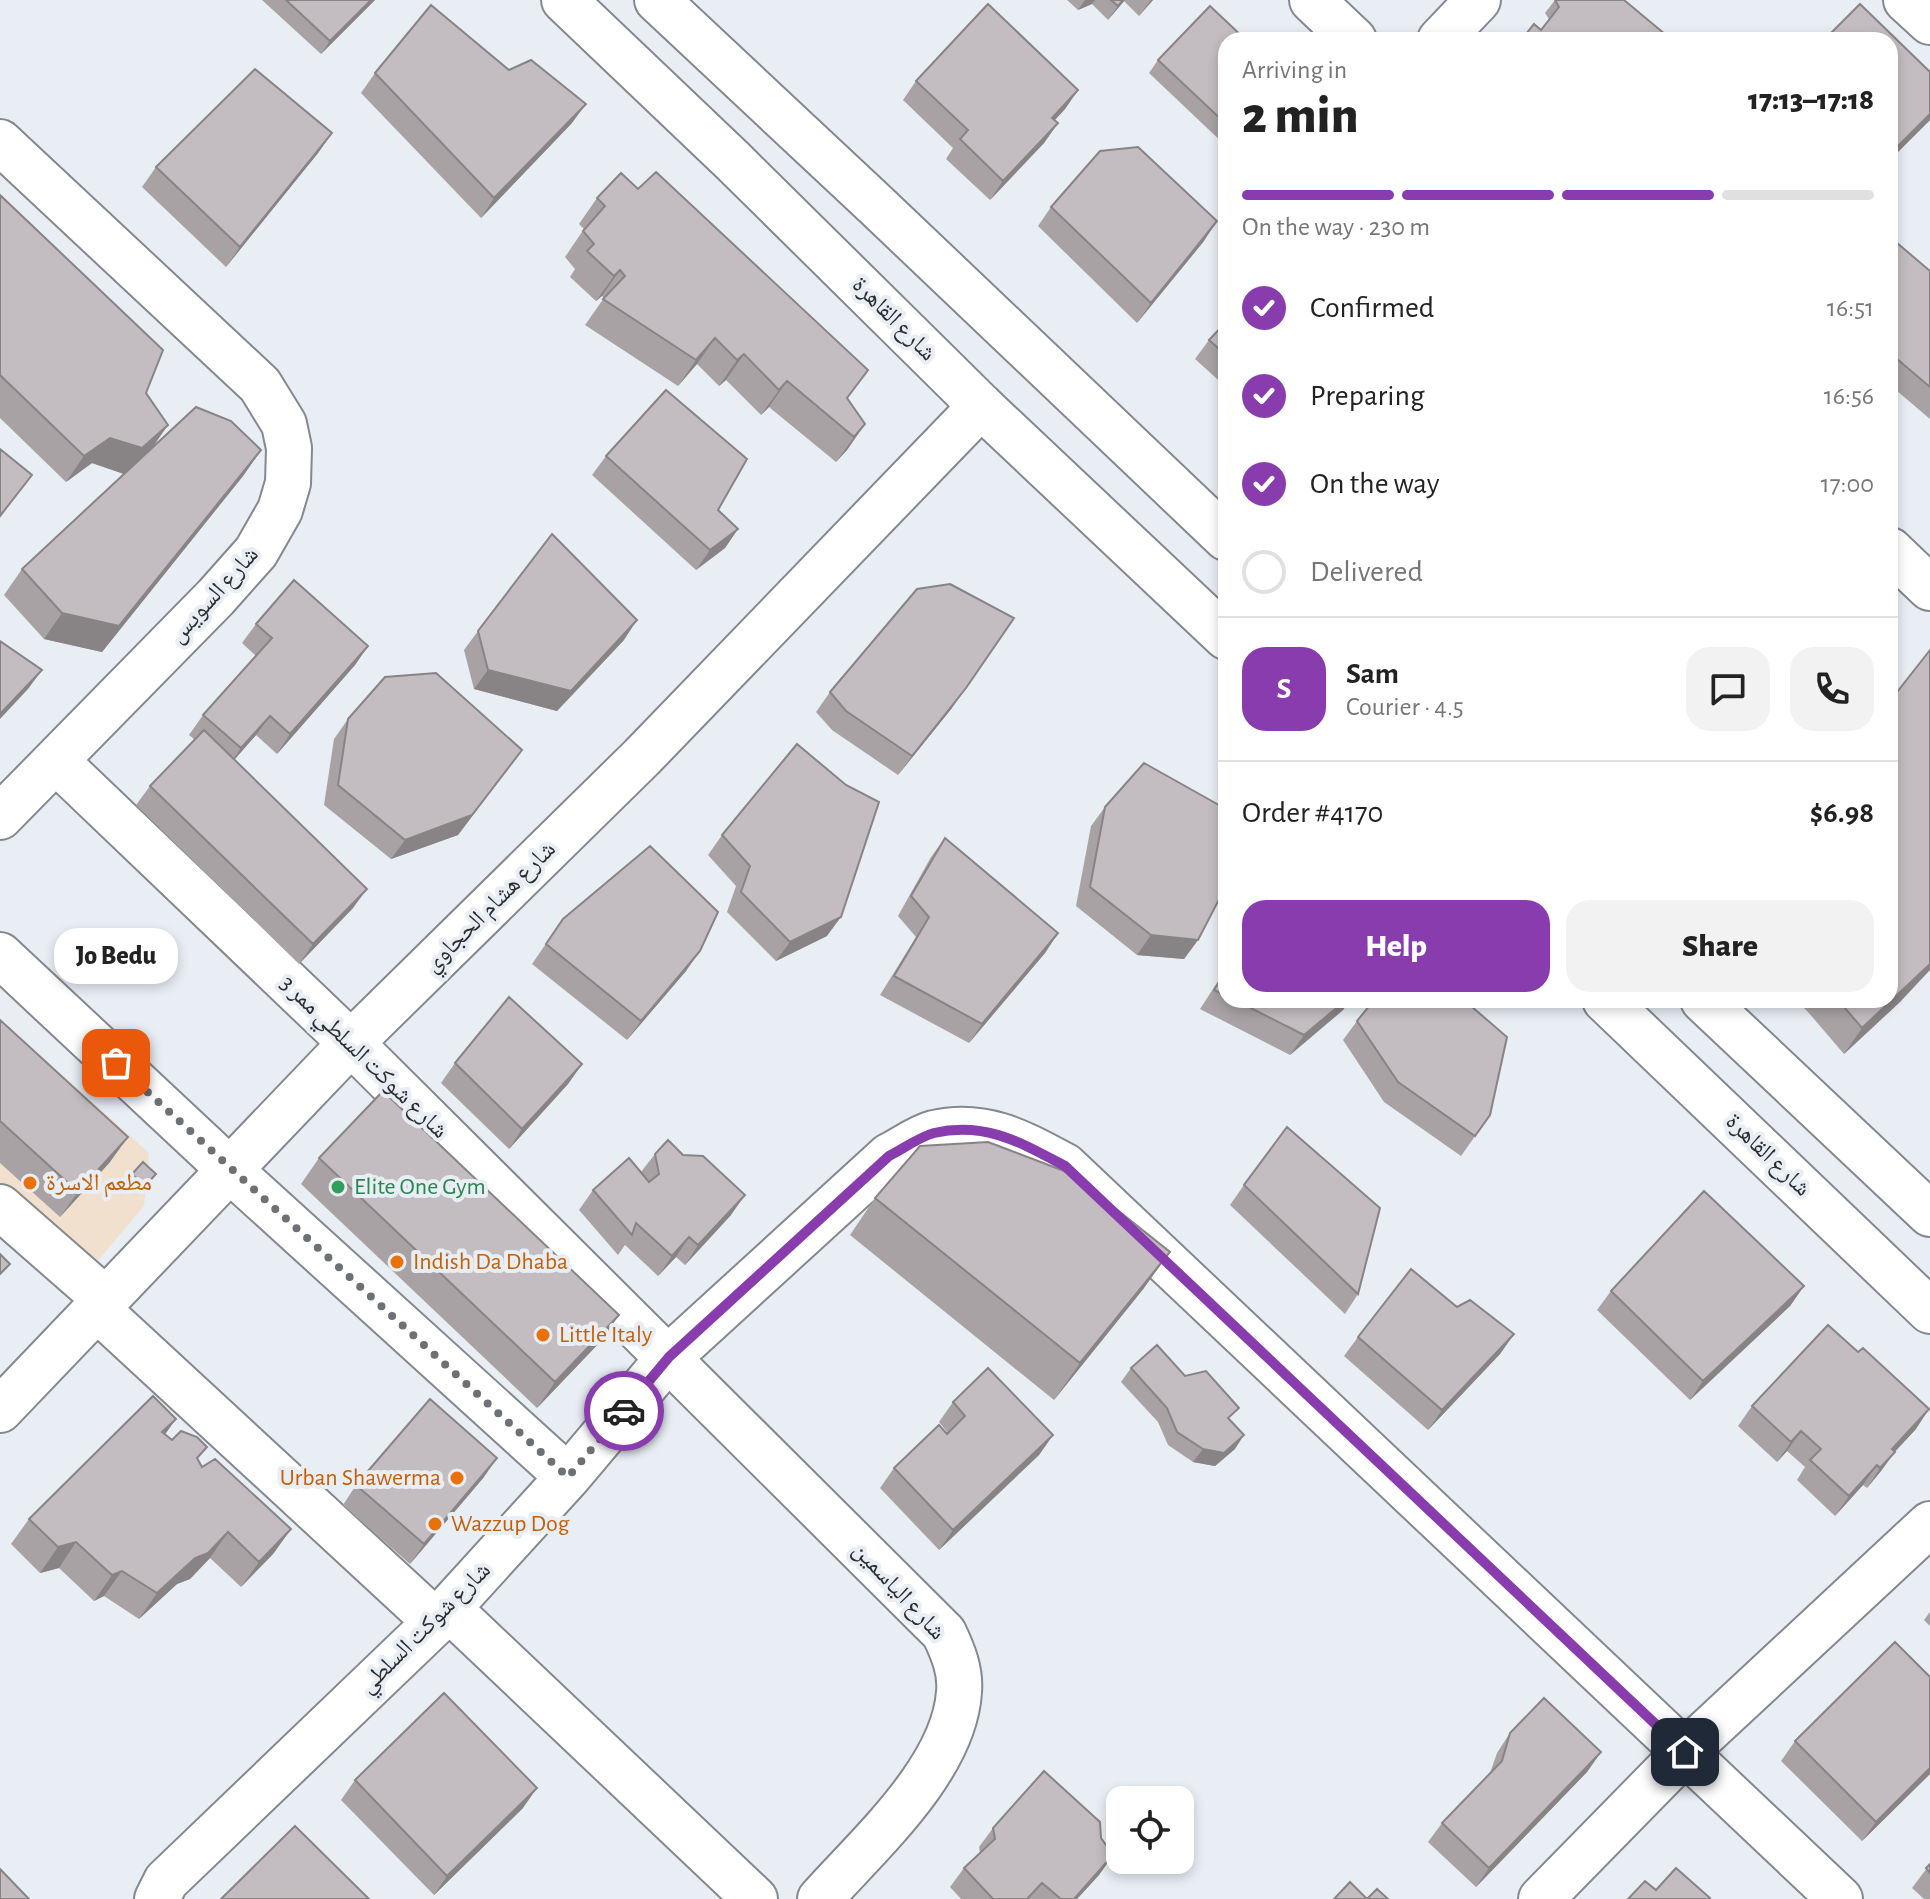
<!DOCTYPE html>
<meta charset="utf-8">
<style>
:root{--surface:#fff;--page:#f2f2f2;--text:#222;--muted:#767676;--line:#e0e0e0;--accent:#883cad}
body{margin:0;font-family:"Alegreya Sans","Noto Naskh Arabic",sans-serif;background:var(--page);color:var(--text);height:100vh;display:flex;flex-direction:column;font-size:30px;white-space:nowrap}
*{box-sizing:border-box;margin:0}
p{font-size:26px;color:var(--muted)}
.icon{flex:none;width:44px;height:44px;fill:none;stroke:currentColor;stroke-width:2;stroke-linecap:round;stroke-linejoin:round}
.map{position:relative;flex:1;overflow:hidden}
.drawer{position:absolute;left:1218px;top:32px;width:680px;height:976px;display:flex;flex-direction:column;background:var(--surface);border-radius:24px;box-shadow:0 4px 12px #0003}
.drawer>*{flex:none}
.buttons{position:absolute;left:1106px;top:1786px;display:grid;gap:16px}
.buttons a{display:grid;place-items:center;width:88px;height:88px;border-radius:16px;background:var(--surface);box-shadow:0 4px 12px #0003;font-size:40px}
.pin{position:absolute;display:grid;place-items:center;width:68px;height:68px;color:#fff;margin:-34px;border-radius:16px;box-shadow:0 4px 12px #0006}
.courier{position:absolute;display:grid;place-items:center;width:80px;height:80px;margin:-40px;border:6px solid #883cad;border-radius:50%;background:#fff;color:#222;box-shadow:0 2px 10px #0007}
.bubble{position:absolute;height:56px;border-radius:24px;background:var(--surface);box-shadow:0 4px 12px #0003;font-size:26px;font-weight:800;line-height:56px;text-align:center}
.head em{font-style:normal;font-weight:800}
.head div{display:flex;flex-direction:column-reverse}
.head{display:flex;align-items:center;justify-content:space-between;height:136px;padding:0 24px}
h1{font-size:52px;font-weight:800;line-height:60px}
.bar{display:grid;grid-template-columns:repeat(4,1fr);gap:12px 8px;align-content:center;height:96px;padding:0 24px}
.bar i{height:10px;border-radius:6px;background:var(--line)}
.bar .selected{background:var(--accent)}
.bar p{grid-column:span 4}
.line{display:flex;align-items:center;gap:20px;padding:0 24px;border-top:2px solid var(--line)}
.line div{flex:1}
.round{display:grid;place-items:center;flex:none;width:84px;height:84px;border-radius:24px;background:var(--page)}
ol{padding:0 24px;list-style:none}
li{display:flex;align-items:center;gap:24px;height:88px}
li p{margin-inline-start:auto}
li .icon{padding:8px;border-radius:50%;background:var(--accent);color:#fff;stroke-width:4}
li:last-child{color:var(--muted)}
li i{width:44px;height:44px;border:4px solid var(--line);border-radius:50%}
.primary-button{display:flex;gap:16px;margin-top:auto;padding:16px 24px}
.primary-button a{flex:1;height:92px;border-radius:24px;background:var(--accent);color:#fff;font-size:32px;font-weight:800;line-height:92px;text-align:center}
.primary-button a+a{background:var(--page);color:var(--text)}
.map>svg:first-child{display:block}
.commercial{fill:#f2e0cf}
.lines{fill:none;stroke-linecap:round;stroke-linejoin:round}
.minor-casing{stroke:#83898e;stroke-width:48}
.major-casing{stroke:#83898e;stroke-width:48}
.minor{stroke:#fff;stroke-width:44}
.major{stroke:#fff;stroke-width:44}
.wall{fill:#a8a2a5}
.shaded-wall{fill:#888486}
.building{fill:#c3bcc0;stroke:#888486;stroke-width:2}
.done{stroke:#6d7174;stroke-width:8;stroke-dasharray:0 14.4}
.route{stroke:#883cad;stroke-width:10}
.food-dot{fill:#e8710a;stroke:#e8eef4;stroke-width:3}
.leisure-dot{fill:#2e9e5b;stroke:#e8eef4;stroke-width:3}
.labels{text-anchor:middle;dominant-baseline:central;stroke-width:8;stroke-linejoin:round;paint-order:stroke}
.street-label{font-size:24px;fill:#2b2d2f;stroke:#e8eef4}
.food-label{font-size:24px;fill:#c56008;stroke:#e8eef4;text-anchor:start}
.leisure-label{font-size:24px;fill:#27864d;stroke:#e8eef4;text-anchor:start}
</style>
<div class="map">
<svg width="1930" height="1899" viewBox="0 0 1930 1899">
<rect width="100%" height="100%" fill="#e8eef4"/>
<path class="commercial" d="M0,1019l149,134 -5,53 -60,71 -84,-76z"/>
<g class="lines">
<defs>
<path id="minor" d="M1312,0l42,40
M1906,0l24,22
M1440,40l38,-40
M0,142l260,243 24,39 5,24 -1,35 -8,27 -24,42 -40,45 -216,220
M1890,550l40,38
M56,761l295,282 593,590c9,19 17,38 15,59 -5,77 -90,152 -139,207
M0,955l231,216 337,306
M0,1207l105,92
M96,1308l340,314
M0,1410l351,-367 291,-286 339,-351
M448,1608l307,291
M157,1899l9,-18 270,-259 132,-145 101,-120 220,-201c14,-7 30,-19 45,-23 51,-12 88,10 131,33l775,733
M1541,1899l144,-147 245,-228"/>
<path id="major" d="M564,0l169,161 248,245 245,231
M657,0l219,205 350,333
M1605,1000l325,311
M1703,1000l227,214"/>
</defs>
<use href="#minor" class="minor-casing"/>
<use href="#major" class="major-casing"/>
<use href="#minor" class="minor"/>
<use href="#major" class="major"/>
</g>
<path class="wall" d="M262,0h113l-54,54z
M1067,0h86l-14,16 -15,-15 -16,19 -16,-16 -14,6z
M1555,0l117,40h-150l12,-16 7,6 8,-11 -4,-6z
M1226,40v106l-77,-73 9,-13z
M1890,40l40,32v48l-40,40z
M375,73l197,50 -91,95 -120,-125z
M916,81l162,9 -13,19 -10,11 3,3 -14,20 -54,57 -44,-41 7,-11 -50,-48z
M332,133l-14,20 -92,114 -84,-80 14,-20z
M0,195l146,198 5,56 110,1 -18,26 -141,176 -58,-13 -40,-44 18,-26 102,-95 -32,-11 -26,19 -66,-64z
M597,198l251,201 17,25 -18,26 -11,12 -67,-55 -8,8 -35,-35 -7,6 -22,-22 -19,22 -93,-61 19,-27 -2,-2 -6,5 -26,-24 5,-8 -10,-12 19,-28 -5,-5z
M1051,207l153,34 -67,82 -99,-97z
M1890,237l40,34v148l-40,-34z
M1226,322v65l-31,-28 14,-19z
M606,456l112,54 20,19 -13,19 -29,22 -104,-95z
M256,624l112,22 -13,19 -78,89 -21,-19 -22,25 119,148 -54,56 -163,-159 14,-19 45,-46 -6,-5 14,-20 53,-59 -14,-13z
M478,631l146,9 -67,71 -83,-22 -10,-39z
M830,692l122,16 -54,67 -66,-45 -16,-18z
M348,719l174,31 -64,85 -67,24 -67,-54 10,-66z
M1105,807l93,133 -14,19 -47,-4 -61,-49 15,-80z
M722,835l105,101 -51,25 -49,-49 9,-26 -28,-31z
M945,838l113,95 -13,20 -76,90 -89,-48 36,-58 -18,-21 33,-59z
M563,919l123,52 -59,69 -95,-76z
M1226,969v31h124l-7,10 -53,45 -90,-46z
M1796,1000h94l11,1 -57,53 -36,-42z
M0,1020l110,142 -50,55 -60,-54z
M1357,1021l133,94 -29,41 -77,-54 -41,-62z
M455,1063l127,1 -14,20 -59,65 -68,-66z
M655,1154l76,61 -46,50 -9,-8 -18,19 -33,-31 -7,10 -39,-45 14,-20 48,-18z
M319,1158l300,157 -18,26 -64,67 -236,-224z
M132,1174l19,7 -11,12 -13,-12z
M1244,1185l114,109 -13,20 -115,-109z
M875,1198l269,90 -90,112 -204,-165z
M1804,1286l-14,20 -100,94 -93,-90 14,-19z
M1457,1307l57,27 -14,20 -72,76 -84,-74 14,-19z
M1131,1368l54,8 45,44 5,29 -20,17 -22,-4 -25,-17 -10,-23 -37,-40z
M953,1402l100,33 -14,20 -100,95 -59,-62 14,-20 54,-35 -9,-11z
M1752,1406l164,23 -21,22 -14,20 -14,17 -4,-3 -28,31 -38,-36 8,-13 -18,-16 -10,11 -39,-36z
M176,1419l-11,15 33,26 4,7 89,62 -18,25 -32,33 -31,-29 -20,21 -13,5 -38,35 -35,-23 -10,5 -35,-33 -19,5 -29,-29 18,-25z
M484,1477l-74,87 -67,-59 13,-20z
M1930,1612v14l-6,-6z
M1510,1733l91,19 -14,20 -111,115 -48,-45 14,-19 48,-50 7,-20z
M1795,1741l135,33 -68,67 -81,-80z
M355,1780l168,28 -89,87 -93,-95z
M993,1828l108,10 12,17 -14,20 -22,24h-116l-11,-12 14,-19 16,-15 -1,-6z
M1930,1864v35h-6l-12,-11z"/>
<path class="shaded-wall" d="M371,0h4l-54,54 9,-13z
M1085,0h10l-3,4 -14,6z
M1123,0h2l-17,20 10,-14z
M1151,0h2l-14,16z
M1078,90l-13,19 -26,28 13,-19z
M586,104l-14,19 -91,95 13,-20z
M1930,114v6l-40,40v-3l6,-9z
M1058,123l-14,20 -54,57 13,-19z
M332,133l-14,20 -92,114 14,-20z
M1217,221l-13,20 -67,82 14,-20z
M620,270l-18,26 -6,5 18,-25z
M715,338l-18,26 -19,22 18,-26z
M744,354l-18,26 -7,6 18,-26z
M787,381l-18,26 -8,8 18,-25z
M865,424l-18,26 -11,12 18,-25z
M168,425l-18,26 -26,23 -32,-11 -26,19 18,-26 26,-18z
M261,450l-18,26 -141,176 -58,-13 18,-26z
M738,529l-13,19 -29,22 14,-20z
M637,620l-13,20 -67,71 -83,-22 14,-19z
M368,646l-13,19 -78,89 13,-20z
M42,670l-14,19 -28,30v-5z
M966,688l-14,20 -54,67 14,-19z
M270,716l-14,19 -29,33 14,-20z
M522,750l-64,85 -67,24 14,-19z
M367,889l-14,19 -54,56 14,-20z
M841,917l-14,19 -51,25 14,-19z
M1058,933l-13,20 -76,90 13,-19z
M1151,935l47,5 -14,19 -47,-4z
M700,951l-14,20 -59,69 14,-19z
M1930,964v6l-29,31 -57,53 18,-26z
M1346,1000h4l-7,10 -53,45 14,-20z
M582,1064l-14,20 -59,65 13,-20z
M128,1137l-18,25 -50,55 18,-25z
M745,1195l-14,20 -46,50 13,-20z
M689,1237l-13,20 -18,19 14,-20z
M1170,1252l-26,36 -90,112 26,-37z
M1804,1286l-14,20 -100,94 13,-19z
M619,1315l-18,26 -64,67 18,-26z
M1514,1334l-14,20 -72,76 14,-20z
M1929,1409l-13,20 -37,40 13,-20z
M176,1419l-18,25 4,-12z
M1801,1431l-14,20 -10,11 14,-20z
M1053,1435l-14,20 -100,95 14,-20z
M1244,1435l-9,14 -20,17 -22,-4 10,-13z
M1895,1452l-14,19 -14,17 13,-20z
M497,1458l-13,19 -74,87 14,-20z
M1877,1465l-14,20 -28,31 14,-20z
M291,1529l-18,25 -32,33 18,-25z
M228,1532l-18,26 -20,21 -13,5 -38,35 18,-26 38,-35z
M76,1542l-17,26 -19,5 18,-26z
M122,1571l-18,25 -10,5 18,-26z
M1601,1752l-14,20 -111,115 13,-19z
M1930,1768v6l-68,67 14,-19z
M537,1788l-14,20 -89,87 13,-19z
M1113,1855l-14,20 -22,24h-3z"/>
<path class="building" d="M286,0h85l-41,41z
M1111,0h12l-5,6z
M1555,0h69l48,40h-149l-1,-1 12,-15 7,6 18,-23z
M988,4l90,86 -26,28 6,5 -55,58 -43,-42 8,-9 -52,-49z
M1860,4l70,68v42l-34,34 -6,-5v-103h-66z
M431,5l78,65 22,-10 55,44 -92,94 -119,-125z
M1210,6l36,34h-20v84l-68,-64z
M255,69l77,64 -92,114 -84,-80z
M1138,147l79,74 -66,82 -100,-96 49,-56z
M656,172l212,198 -21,28 18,26 -11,13 -67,-56 -8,9 -35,-36 -7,6 -22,-22 -19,22 -93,-61 22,-23 -5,-6 -6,6 -27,-25 7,-7 -11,-13 22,-25 -8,-8 24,-25 17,16z
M0,195l163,155 -17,43 22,32 -26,23 -32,-10 -26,18 -84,-81z
M1890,237l40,34v116l-40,-34z
M1226,322v33l-17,-15z
M666,390l81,69 -29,51 20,19 -28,21 -104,-94z
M196,407l35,14 30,29 -142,176 -57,-13 -40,-44z
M0,449l32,26 -32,41z
M552,534l85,86 -66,71 -83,-21 -10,-39z
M294,580l74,66 -78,88 -20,-18 -29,32 -38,-33 69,-77 -16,-14z
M950,584l64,34 -48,70 -54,68 -66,-45 -16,-19 87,-103z
M0,641l42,29 -42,44z
M1930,650v314l-68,64 -24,-28h52v-299z
M436,673l86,77 -50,65 -67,25 -67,-55 10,-66 37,-42z
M204,730l163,159 -54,55 -163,-158z
M797,744l49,41 33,17 -38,115 -51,25 -49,-50 9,-26 -28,-31z
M1144,763l82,46v77l-28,54 -47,-5 -61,-48 15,-80z
M945,838l113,95 -76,91 -88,-48 35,-59 -18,-21z
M650,846l68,66 -18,39 -59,70 -95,-77 17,-25z
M1226,971v25l-12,-6z
M509,997l73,67 -60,65 -67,-66z
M1235,1000h111l-42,35z
M1374,1000h90l43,37 -17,78 -15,21 -77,-54 -41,-61z
M0,1020l128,117 -50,55 -78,-71z
M383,1091l236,224 -64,67 -236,-224z
M1287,1127l93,81 -22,86 -114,-109z
M668,1140l15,15 20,1 42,39 -47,50 -9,-8 -17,19 -36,-33 -4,12 -39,-45 36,-32 20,24 10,-8 -4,-20z
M988,1142l84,32 98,78 -90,111 -205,-165 45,-52z
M143,1162l13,12 -11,12 -13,-12z
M1704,1191l100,95 -101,95 -92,-90z
M0,1254l10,10 -10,10z
M1411,1269l46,38 13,-7 44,34 -72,76 -84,-73z
M1828,1325l30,27 5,-4 66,61 -37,40 3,3 -15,16 -3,-3 -28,31 -39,-36 11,-11 -20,-18 -10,11 -39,-36z
M1157,1345l28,31 21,-5 33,37 -11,10 16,17 -20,18 -21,-4 -26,-17 -10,-24 -36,-40z
M988,1368l65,67 -100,95 -59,-62 45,-43 8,9 18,-18 -12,-14z
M153,1396l23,23 -14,13 10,8 9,-9 16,6 10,10 -10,11 5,9 13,-8 76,70 -32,33 -31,-30 -20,21 -13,5 -38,35 -35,-22 -10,4 -36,-33 -18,5 -29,-28z
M430,1399l67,59 -73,86 -68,-59z
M1895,1642l35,35v91l-54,54 -81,-81z
M444,1693l93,95 -90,88 -92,-96z
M1544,1698l57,54 -112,116 -47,-45 60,-62 8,-28z
M1044,1771l56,51 1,16 12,17 -39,44h-13l-19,-16 -15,16h-34l-29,-31 31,-29 -2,-11z
M295,1826l74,73h-148z
M1930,1864v9l-4,-5z
M1676,1868l34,30 -1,1h-81l17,-18 11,9z
M0,1869l29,30h-29z
M1350,1882l17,17 10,-10 11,10h-54z"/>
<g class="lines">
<path class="done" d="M116,1063l452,414 56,-66"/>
<path class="route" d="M624,1411l45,-54 220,-201c14,-7 30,-19 45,-23 51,-12 88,10 131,33l620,586"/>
</g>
<g class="food-dot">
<circle cx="30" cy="1183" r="8"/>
<circle cx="397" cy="1262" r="8"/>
<circle cx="543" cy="1335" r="8"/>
<circle cx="457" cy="1478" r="8"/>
<circle cx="435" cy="1524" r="8"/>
</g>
<circle class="leisure-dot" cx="338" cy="1187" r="8"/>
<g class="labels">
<g class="street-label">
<text transform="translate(894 319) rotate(45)">شارع القاهرة</text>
<text transform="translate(214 595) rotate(-48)">شارع السويس</text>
<text transform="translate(490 907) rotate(-45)">شارع هشام الحجاوي</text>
<text transform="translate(364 1057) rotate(44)">شارع شوكت السلطي ممر 3</text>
<text transform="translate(1768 1155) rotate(44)">شارع القاهرة</text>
<text transform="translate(899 1591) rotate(47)">شارع الياسمين</text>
<text transform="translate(425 1628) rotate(-45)">شارع شوكت السلطي</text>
</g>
<g class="food-label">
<text x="46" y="1183">مطعم الاسرة</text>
<text x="413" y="1262">Indish Da Dhaba</text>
<text x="559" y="1335">Little Italy</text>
<text x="441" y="1478" text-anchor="end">Urban Shawerma</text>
<text x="451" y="1524">Wazzup Dog</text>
</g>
<g class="leisure-label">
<text x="354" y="1187">Elite One Gym</text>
</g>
</g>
</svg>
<div class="buttons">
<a><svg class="icon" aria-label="locate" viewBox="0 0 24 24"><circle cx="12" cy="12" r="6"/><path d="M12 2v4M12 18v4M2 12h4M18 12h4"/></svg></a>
</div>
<div class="pin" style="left:116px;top:1063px;background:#ea580c"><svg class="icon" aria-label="bag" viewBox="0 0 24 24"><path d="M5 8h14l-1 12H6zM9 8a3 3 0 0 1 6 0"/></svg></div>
<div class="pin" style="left:1685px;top:1752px;background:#1f2937"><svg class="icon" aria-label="home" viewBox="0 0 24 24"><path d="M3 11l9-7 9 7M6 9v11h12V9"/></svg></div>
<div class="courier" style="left:624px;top:1411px"><svg class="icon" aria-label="car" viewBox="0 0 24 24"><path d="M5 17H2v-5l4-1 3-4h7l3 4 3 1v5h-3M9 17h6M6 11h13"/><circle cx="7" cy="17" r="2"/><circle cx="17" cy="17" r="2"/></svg></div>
<div class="bubble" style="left:54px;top:928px;width:124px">Jo Bedu</div>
<section class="drawer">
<div class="head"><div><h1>2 min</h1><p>Arriving in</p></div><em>17:13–17:18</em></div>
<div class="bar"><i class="selected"></i><i class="selected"></i><i class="selected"></i><i></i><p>On the way · 230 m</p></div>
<ol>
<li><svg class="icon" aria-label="check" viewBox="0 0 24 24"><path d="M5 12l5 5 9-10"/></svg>Confirmed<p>16:51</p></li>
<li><svg class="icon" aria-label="check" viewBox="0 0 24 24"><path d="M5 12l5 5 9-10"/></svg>Preparing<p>16:56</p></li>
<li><svg class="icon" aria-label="check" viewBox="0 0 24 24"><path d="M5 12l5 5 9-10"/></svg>On the way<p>17:00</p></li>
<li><i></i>Delivered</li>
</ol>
<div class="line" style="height:144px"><b class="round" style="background:var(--accent);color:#fff">S</b><div><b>Sam</b><p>Courier · 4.5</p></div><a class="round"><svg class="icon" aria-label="chat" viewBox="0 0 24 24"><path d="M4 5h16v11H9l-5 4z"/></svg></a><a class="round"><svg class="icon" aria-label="phone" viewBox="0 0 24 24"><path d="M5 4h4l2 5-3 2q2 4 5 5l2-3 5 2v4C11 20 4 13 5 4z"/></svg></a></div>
<div class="line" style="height:104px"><div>Order #4170</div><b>$6.98</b></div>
<div class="primary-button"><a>Help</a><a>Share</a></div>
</section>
</div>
